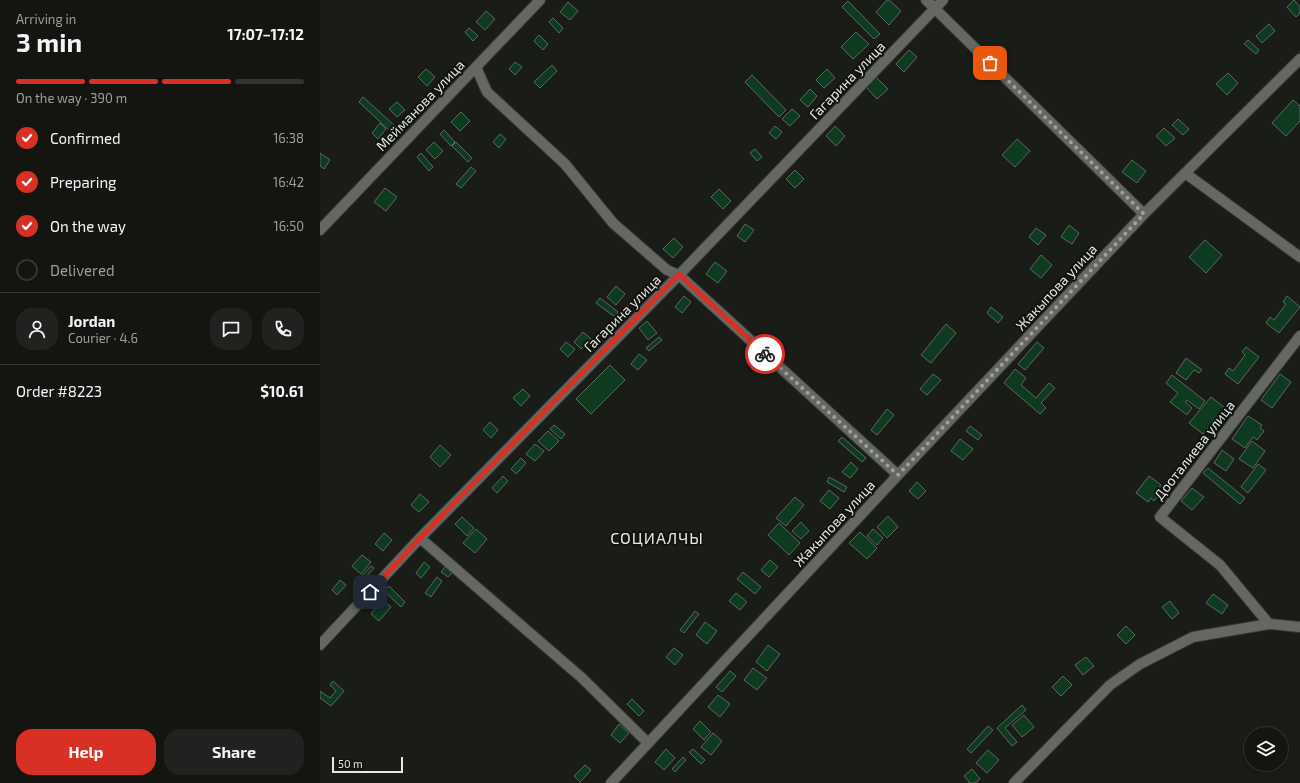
<!DOCTYPE html>
<meta charset="utf-8">
<style>
:root{--surface:#141511;--page:#21221f;--text:#f1f3f6;--muted:#9d9f9f;--line:#333431;--accent:#d93025}
body{margin:0;font-family:"Exo 2",sans-serif;background:var(--page);color:var(--text);height:100vh;display:flex;flex-direction:column;font-size:15px;white-space:nowrap}
*{box-sizing:border-box;margin:0}
p{font-size:13px;color:var(--muted)}
.icon{flex:none;width:22px;height:22px;fill:none;stroke:currentColor;stroke-width:2;stroke-linecap:round;stroke-linejoin:round}
.map{position:relative;flex:1;overflow:hidden}
.drawer{display:flex;flex-direction:column;background:var(--surface);width:320px}
.drawer>*{flex:none}
.buttons{position:absolute;left:924px;top:727px;display:grid;gap:8px}
.buttons a{display:grid;place-items:center;width:44px;height:44px;border-radius:50%;background:var(--surface);box-shadow:0 4px 16px #0002,0 0 0 1px var(--line);font-size:20px}
.scale{position:absolute;left:12px;bottom:10px;width:71px;box-sizing:border-box;padding-left:4px;border:2px solid #e6e8e4;border-top:0;font-size:11px;line-height:14px;white-space:nowrap;color:#e6e8e4;-webkit-text-stroke:3px #11130e;paint-order:stroke}
.pin{position:absolute;display:grid;place-items:center;width:34px;height:34px;color:#fff;margin:-17px;border-radius:8px;box-shadow:0 2px 6px #0006}
.courier{position:absolute;display:grid;place-items:center;width:40px;height:40px;margin:-20px;border:3px solid #d93025;border-radius:50%;background:#fff;color:#222;box-shadow:0 1px 5px #0007}
.head em{font-style:normal;font-weight:700}
.head div{display:flex;flex-direction:column-reverse}
.head{display:flex;align-items:center;justify-content:space-between;height:68px;padding:0 16px}
h1{font-size:26px;font-weight:700;line-height:30px}
.bar{display:grid;grid-template-columns:repeat(4,1fr);gap:6px 4px;align-content:center;height:48px;padding:0 16px}
.bar i{height:5px;border-radius:3px;background:var(--line)}
.bar .current{background:var(--accent)}
.bar p{grid-column:span 4}
.line{display:flex;align-items:center;gap:10px;padding:0 16px;border-top:1px solid var(--line)}
.line div{flex:1}
.round{display:grid;place-items:center;flex:none;width:42px;height:42px;border-radius:16px;background:var(--page)}
ol{padding:0 16px;list-style:none}
li{display:flex;align-items:center;gap:12px;height:44px}
li p{margin-inline-start:auto}
li .icon{padding:4px;border-radius:50%;background:var(--accent);color:#fff;stroke-width:4}
li:last-child{color:var(--muted)}
li i{width:22px;height:22px;border:2px solid var(--line);border-radius:50%}
.primary-button{display:flex;gap:8px;margin-top:auto;padding:8px 16px}
.primary-button a{flex:1;height:46px;border-radius:16px;background:var(--accent);color:#fff;font-size:16px;font-weight:700;line-height:46px;text-align:center}
.primary-button a+a{background:var(--page);color:var(--text)}
main{display:flex;flex:1;min-height:0}
.map>svg:first-child{display:block}
.building{fill:#0e3b20;stroke:#5f6661}
.lines{fill:none;stroke-linecap:round;stroke-linejoin:round}
.minor-casing{stroke:#363835;stroke-width:12}
.minor{stroke:#656862;stroke-width:10}
.done{stroke:#9fa19c;stroke-width:4;stroke-dasharray:0 7.2}
.route{stroke:#d93025;stroke-width:5}
.labels{text-anchor:middle;dominant-baseline:central;stroke-width:4;stroke-linejoin:round;paint-order:stroke}
.street-label{font-size:14px;fill:#e6e8e4;stroke:#11130e}
.quarter-label{font-size:16px;letter-spacing:1px;fill:#e6e8e4;stroke:#11130e}
</style>
<main>
<section class="drawer">
<div class="head"><div><h1>3 min</h1><p>Arriving in</p></div><em>17:07–17:12</em></div>
<div class="bar"><i class="current"></i><i class="current"></i><i class="current"></i><i></i><p>On the way · 390 m</p></div>
<ol>
<li><svg class="icon" aria-label="check" viewBox="0 0 24 24"><path d="M5 12l5 5 9-10"/></svg>Confirmed<p>16:38</p></li>
<li><svg class="icon" aria-label="check" viewBox="0 0 24 24"><path d="M5 12l5 5 9-10"/></svg>Preparing<p>16:42</p></li>
<li><svg class="icon" aria-label="check" viewBox="0 0 24 24"><path d="M5 12l5 5 9-10"/></svg>On the way<p>16:50</p></li>
<li><i></i>Delivered</li>
</ol>
<div class="line" style="height:72px"><a class="round"><svg class="icon" aria-label="person" viewBox="0 0 24 24"><circle cx="12" cy="8" r="4"/><path d="M4 21q1-7 8-7t8 7"/></svg></a><div><b>Jordan</b><p>Courier · 4.6</p></div><a class="round"><svg class="icon" aria-label="chat" viewBox="0 0 24 24"><path d="M4 5h16v11H9l-5 4z"/></svg></a><a class="round"><svg class="icon" aria-label="phone" viewBox="0 0 24 24"><path d="M5 4h4l2 5-3 2q2 4 5 5l2-3 5 2v4C11 20 4 13 5 4z"/></svg></a></div>
<div class="line" style="height:52px"><div>Order #8223</div><b>$10.61</b></div>
<div class="primary-button"><a>Help</a><a>Share</a></div>
</section>
<div class="map">
<svg width="980" height="783" viewBox="0 0 980 783">
<rect width="100%" height="100%" fill="#1a1c17"/>
<path class="building" d="M567,0h2l12,11 -12,14 -13,-13z
M974,0l6,7v6l-4,4 -9,-10z
M528,1l32,33 -6,5 -32,-32z
M248,2l10,9 -8,9 -10,-8z
M166,11l9,8 -10,11 -9,-8z
M233,18l10,10 -4,5 -10,-11z
M949,24l6,7 -13,12 -6,-7z
M149,28l9,8 -5,5 -8,-9z
M536,32l13,12 -16,15 -12,-12z
M219,35l9,9 -5,6 -9,-9z
M928,40l11,10 -3,4 -12,-10z
M589,50l8,7 -13,15 -8,-8z
M195,62l7,5 -7,8 -6,-6z
M232,65l5,6 -17,17 -6,-6z
M106,69l9,8 -8,9 -9,-9z
M507,69l8,9 -11,10 -8,-8z
M908,73l10,10 -11,12 -11,-11z
M432,75l34,35 -7,7 -34,-35z
M556,77l12,12 -11,10 -11,-12z
M490,89l7,7 -9,11 -8,-7z
M43,97l33,30 -5,5 -32,-30z
M973,100l7,6v15l-14,15 -14,-13z
M77,102l8,8 -8,7 -8,-8z
M472,109l8,7 -10,10 -8,-7z
M141,112l9,9 -10,10 -9,-9z
M858,119l11,10 -6,6 -11,-10z
M60,123l6,6 -8,10 -6,-6z
M455,126l7,6 -6,7 -7,-6z
M515,126l10,10 -9,10 -10,-10z
M844,128l11,10 -9,8 -10,-10z
M124,130l11,12 -4,4 -11,-12z
M180,134l6,5 -7,9 -6,-6z
M697,139l13,12 -15,16 -13,-12z
M114,142l9,9 -8,8 -9,-9z
M136,142l16,16 -4,4 -16,-16z
M435,149l7,8 -5,4 -7,-8z
M0,153l10,7 -6,9 -4,-3z
M101,153l12,14 -4,4 -12,-14z
M812,160l14,11 -9,12 -15,-11z
M151,167l5,4 -15,17 -5,-4z
M475,170l9,9 -9,9 -9,-9z
M65,188l12,9 -11,14 -12,-9z
M399,189l12,12 -8,8 -12,-12z
M425,224l9,6 -9,12 -8,-6z
M749,225l10,8 -7,11 -11,-7z
M716,228l10,7 -8,10 -9,-8z
M354,238l9,9 -10,11 -10,-9z
M885,240l17,15 -16,18 -17,-16z
M721,255l11,10 -11,13 -11,-9z
M395,262l12,9 -9,12 -12,-9z
M296,286l9,8 -9,11 -9,-8z
M364,296l7,6 -9,11 -7,-6z
M967,296l13,11 -21,26 -13,-10 4,-6 4,3 12,-16 -3,-2z
M280,298l18,14 -3,5 -19,-14z
M671,307l12,10 -5,6 -11,-10z
M327,321l10,12 -9,7 -9,-12z
M626,324l10,9 -25,30 -10,-8z
M263,332l8,7 -10,10 -7,-7z
M339,337l3,3 -13,11 -3,-3z
M246,342l9,7 -7,8 -8,-8z
M717,342l7,6 -19,22 -7,-6z
M926,347l13,10 -21,27 -13,-10 4,-6 4,3 12,-16 -3,-3z
M319,354l8,6 -9,10 -7,-6z
M866,358l16,12 -3,3 -5,-3 -8,10 -10,-7z
M290,365l15,15 -34,34 -15,-15z
M695,369l11,9 -5,7 15,13 13,-15 6,5 -14,15 5,5 -6,6 -36,-31z
M613,374l8,6 -14,15 -7,-6z
M960,374l11,8 -19,26 -11,-8z
M852,375l33,26 -6,8 -12,-9 -2,2 7,6 -5,7 -17,-13 8,-9 -12,-10z
M203,389l7,7 -9,10 -8,-8z
M891,397l14,11 -22,26 -14,-11z
M567,409l7,6 -17,20 -6,-5z
M928,416l14,9 -2,3 4,3 -7,9 -4,-3 -8,11 -13,-9z
M170,422l8,8 -7,8 -8,-8z
M234,425l11,9 -4,5 -11,-10z
M650,426l12,9 -4,5 -12,-9z
M228,431l11,10 -10,10 -11,-10z
M522,437l24,21 -4,4 -24,-21z
M640,439l13,10 -10,11 -12,-9z
M932,441l13,10 -12,17 -14,-9z
M215,444l9,7 -9,10 -9,-7z
M120,445l11,10 -11,12 -10,-10z
M902,450l12,9 -8,12 -12,-8z
M201,458l5,5 -10,11 -5,-5z
M531,462l7,7 -8,9 -8,-6z
M938,464l8,6 -18,23 -7,-6z
M888,468l37,30 -5,6 -37,-31z
M183,476l5,5 -11,12 -5,-5z
M829,476l12,9 -7,9 4,2 -4,5 -3,-3 -3,4 -12,-9z
M509,477l18,10 -3,5 -17,-10z
M597,482l9,9 -8,8 -9,-8z
M872,488l12,9 -12,13 -11,-9z
M509,490l10,8 -9,11 -10,-8z
M100,494l9,8 -10,10 -8,-7z
M475,497l9,8 -18,21 -10,-8z
M568,516l10,11 -11,11 -10,-11z
M142,517l12,11 -7,8 -12,-12z
M481,522l8,9 -8,8 -9,-8z
M459,523l21,20 -11,12 -21,-20z
M156,529l11,10 -12,14 -12,-10z
M553,529l10,9 -6,7 -10,-9z
M540,532l17,16 -10,11 -18,-16z
M64,533l8,7 -9,11 -8,-7z
M42,555l9,7 -10,12 -9,-8z
M450,560l8,7 -9,10 -8,-7z
M104,562l6,5 -9,11 -5,-5z
M51,566l3,2 -17,19 -3,-3z
M125,567l7,6 -4,4 -7,-5z
M423,572l18,15 -6,7 -18,-15z
M117,577l5,4 -11,16 -6,-4z
M20,580l6,5 -9,10 -5,-5z
M69,586l16,16 -4,5 -17,-16z
M416,593l11,9 -7,8 -11,-9z
M893,594l15,11 -6,9 -16,-11z
M62,600l9,7 -12,14 -8,-7z
M850,601l9,12 -7,6 -10,-12z
M375,611l4,3 -15,19 -4,-3z
M385,622l12,9 -10,13 -11,-9z
M806,626l9,9 -9,9 -9,-9z
M448,645l12,9 -13,17 -11,-9z
M354,648l9,7 -8,10 -9,-8z
M766,657l8,9 -11,9 -8,-10z
M433,668l14,10 -10,12 -13,-10z
M410,671l6,5 -14,16 -6,-5z
M743,676l9,9 -11,11 -9,-9z
M13,681l11,10 -13,15 -11,-8v-7l10,7 6,-7 -6,-6z
M398,695l12,9 -10,13 -12,-10z
M312,699l12,12 -5,5 -12,-12z
M702,705l4,5 -21,18 12,14 -5,4 -15,-18z
M704,715l10,12 -12,10 -10,-12z
M380,721l11,11 -7,8 -11,-11z
M299,724l10,9 -9,10 -9,-8z
M668,726l5,4 -22,23 -4,-4z
M393,733l9,8 -11,14 -10,-8z
M346,749l9,9 -11,12 -9,-8z
M373,749l12,11 -4,4 -12,-12z
M668,750l11,10 -12,13 -11,-10z
M363,757l3,3 -11,12 -3,-3z
M265,765l6,5 -11,12 -6,-6z
M652,769l8,10 -5,4h-5l-6,-7z"/>
<g class="lines">
<defs>
<path id="minor" d="M606,0l218,214
M156,67l11,25 78,72 48,59 54,47 12,5 219,200
M865,173l115,84
M0,230l220,-230
M100,538l162,140 66,65
M949,624l-49,-59 -60,-48 140,-181
M0,645l100,-107 259,-263 264,-275
M291,783l287,-308 246,-261 156,-155
M694,783l96,-98 30,-21 53,-27 76,-13 31,3"/>
</defs>
<use href="#minor" class="minor-casing"/>
<use href="#minor" class="minor"/>
</g>
<g class="lines">
<path class="done" d="M445,354l133,121 246,-261 -154,-151"/>
<path class="route" d="M50,592l50,-54 259,-264 86,80"/>
</g>
<g class="labels">
<g class="street-label">
<text transform="translate(527 80) rotate(-46)">Гагарина улица</text>
<text transform="translate(100 105) rotate(-46)">Мейманова улица</text>
<text transform="translate(736 287) rotate(-47)">Жакыпова улица</text>
<text transform="translate(302 313) rotate(-45)">Гагарина улица</text>
<text transform="translate(874 450) rotate(-52)">Дооталиева улица</text>
<text transform="translate(514 523) rotate(-47)">Жакыпова улица</text>
</g>
<g class="quarter-label">
<text x="337" y="537">СОЦИАЛЧЫ</text>
</g>
</g>
</svg>
<div class="buttons">
<a><svg class="icon" aria-label="layers" viewBox="0 0 24 24"><path d="M12 4l9 5-9 5-9-5zM3 14l9 5 9-5"/></svg></a>
</div>
<div class="scale">50 m</div>
<div class="pin" style="left:670px;top:63px;background:#ea580c"><svg class="icon" aria-label="bag" viewBox="0 0 24 24"><path d="M5 8h14l-1 12H6zM9 8a3 3 0 0 1 6 0"/></svg></div>
<div class="pin" style="left:50px;top:592px;background:#1f2937"><svg class="icon" aria-label="home" viewBox="0 0 24 24"><path d="M3 11l9-7 9 7M6 9v11h12V9"/></svg></div>
<div class="courier" style="left:445px;top:354px"><svg class="icon" aria-label="bike" viewBox="0 0 24 24"><circle cx="6" cy="16" r="4"/><circle cx="18" cy="16" r="4"/><path d="M6 16l4-8h5l3 8M10 8l3 8H6M13 5h3"/></svg></div>
</div>
</main>
